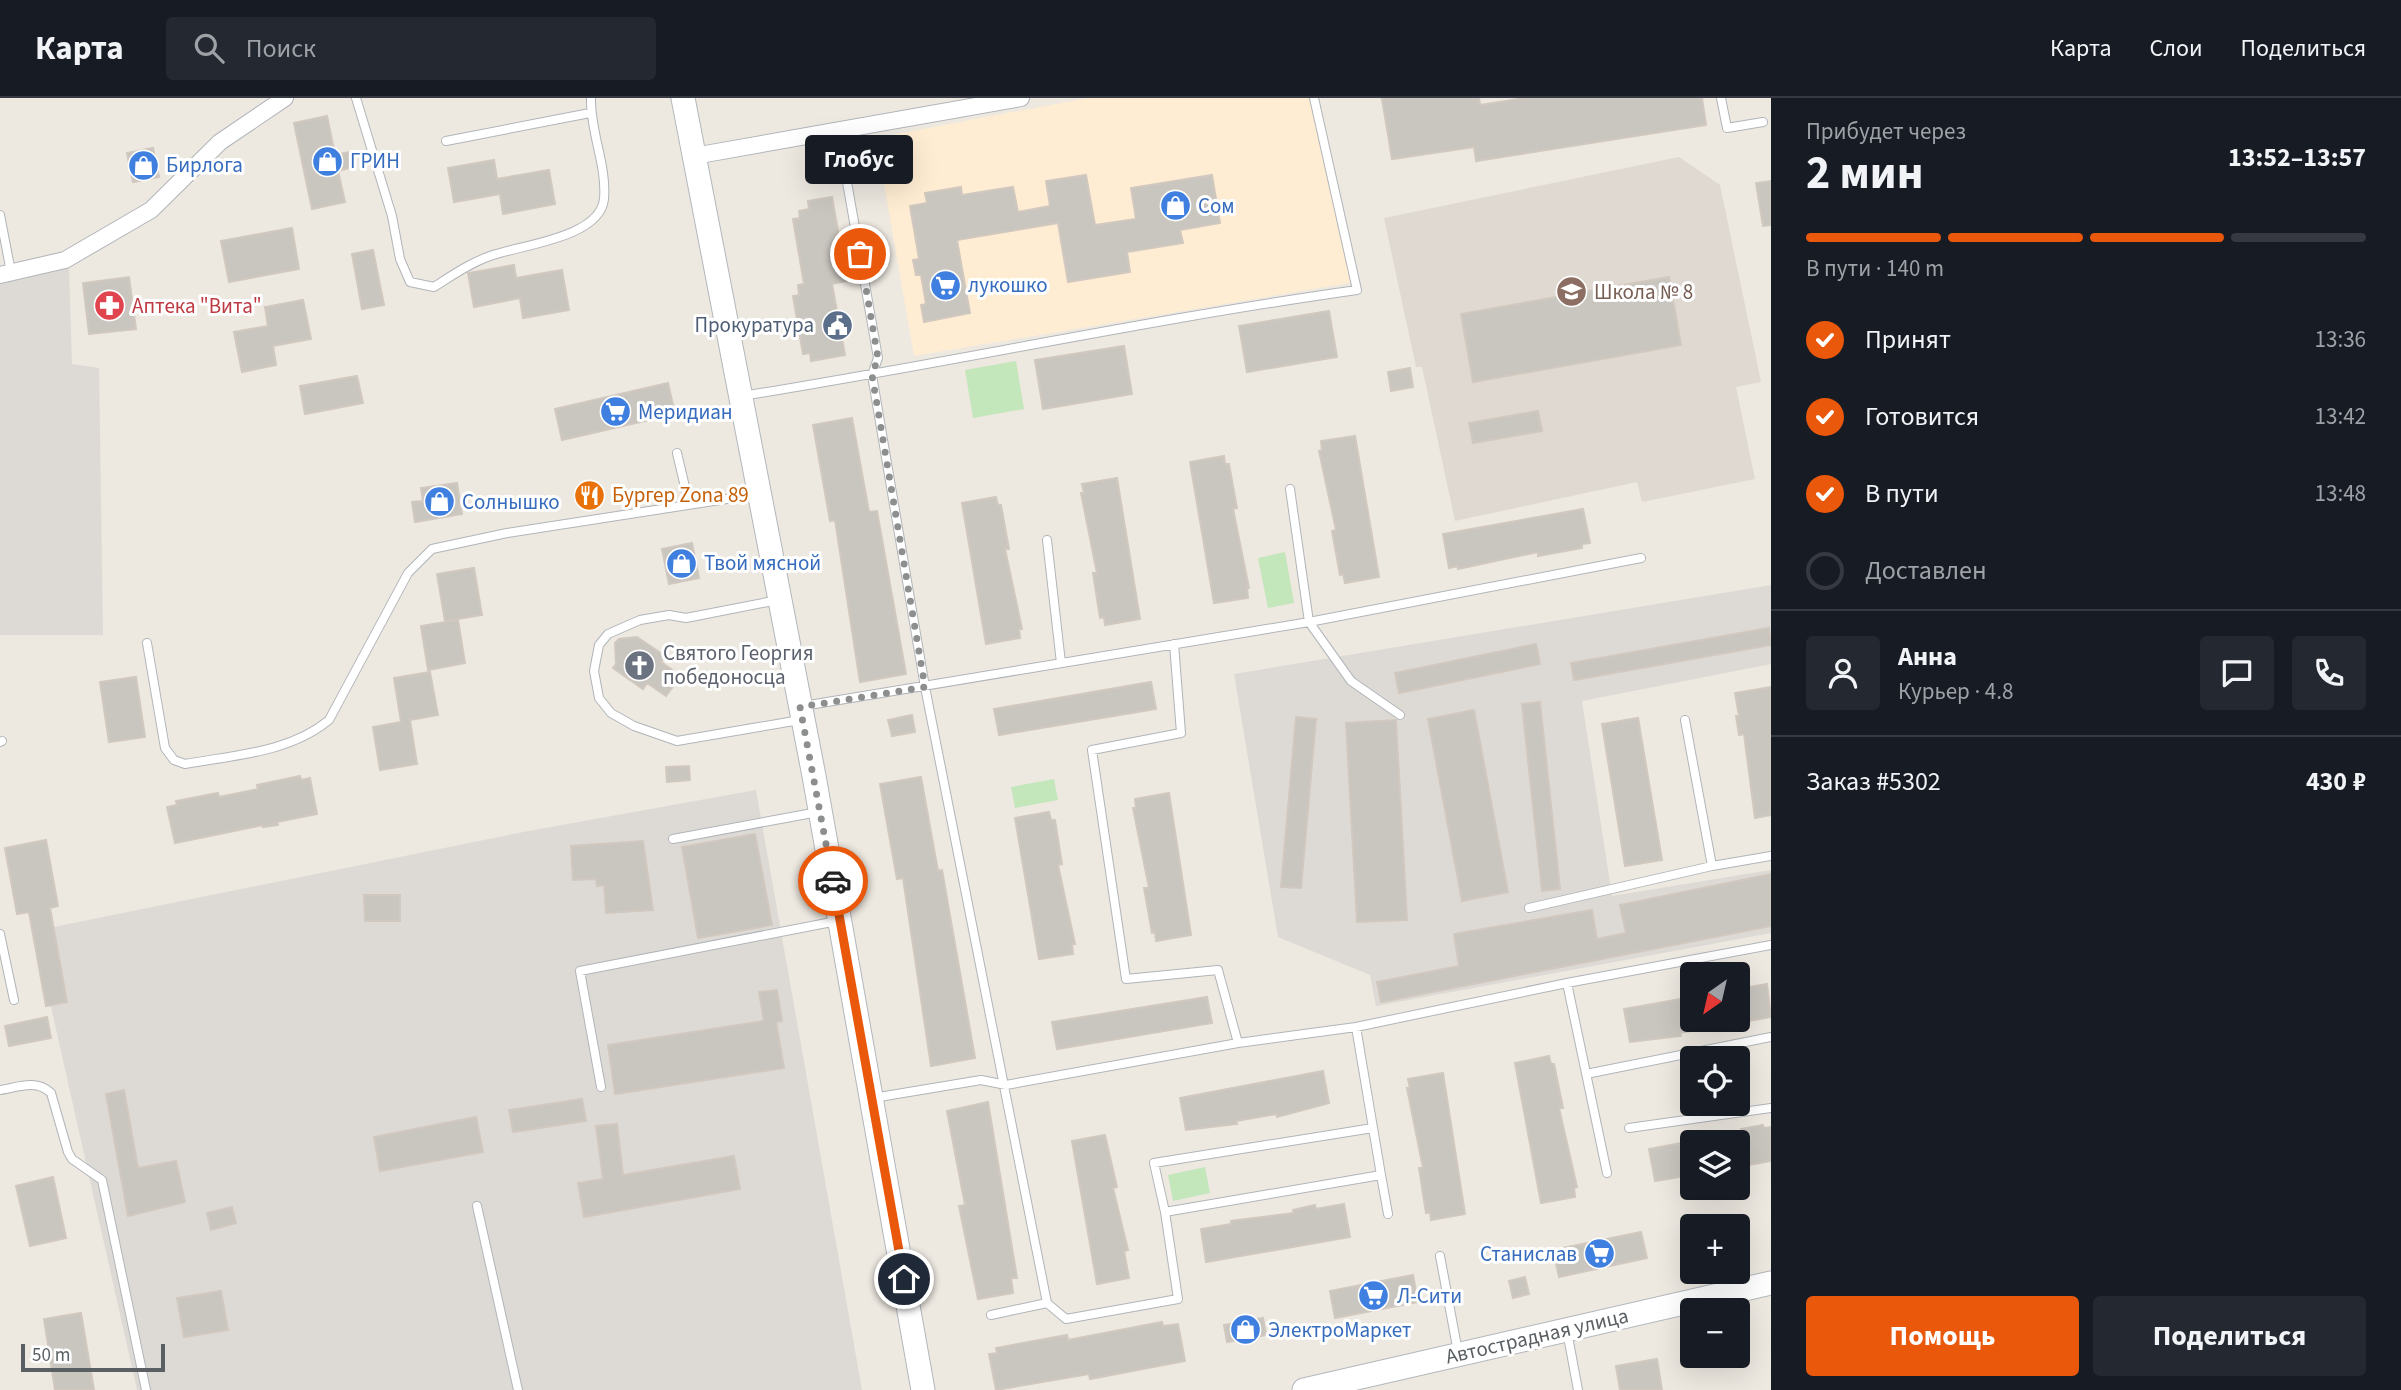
<!DOCTYPE html>
<html lang="ru">
<meta charset="utf-8">
<style>
:root{--surface:#171b24;--page:#242831;--text:#f1f3f6;--muted:#9ea1a6;--line:#363941;--accent:#ea580c}
body{margin:0;font-family:"Source Sans 3",sans-serif;background:var(--page);color:var(--text);height:100vh;display:flex;flex-direction:column;font-size:26px;white-space:nowrap}
*{box-sizing:border-box;margin:0}
p{font-size:23px;color:var(--muted)}
.icon{flex:none;width:38px;height:38px;fill:none;stroke:currentColor;stroke-width:2;stroke-linecap:round;stroke-linejoin:round}
.map{position:relative;flex:1;overflow:hidden}
.panel{display:flex;flex-direction:column;background:var(--surface);width:630px}
.panel>*{flex:none}
.needle{width:46px;rotate:214deg}
.buttons{position:absolute;left:1680px;top:864px;display:grid;gap:14px}
.buttons a{display:grid;place-items:center;width:70px;height:70px;border-radius:7px;background:var(--surface);box-shadow:0 7px 28px #0002;font-size:35px}
.scale{position:absolute;left:21px;bottom:18px;width:144px;box-sizing:border-box;padding-left:7px;border:4px solid #595f62;border-top:0;font-size:19px;line-height:24px;white-space:nowrap;color:#595f62;-webkit-text-stroke:5px #fff;paint-order:stroke}
.pin{position:absolute;display:grid;place-items:center;width:60px;height:60px;color:#fff;margin:-30px;border:4px solid #fff;border-radius:50%;box-shadow:0 2px 7px #0007}
.courier{position:absolute;display:grid;place-items:center;width:70px;height:70px;margin:-35px;border:5px solid #ea580c;border-radius:50%;background:#fff;color:#222;box-shadow:0 2px 9px #0007}
.bubble{position:absolute;height:49px;border-radius:7px;background:var(--surface);box-shadow:0 7px 28px #0002;font-size:23px;font-weight:700;line-height:49px;text-align:center}
.head em{font-style:normal;font-weight:700}
.head div{display:flex;flex-direction:column-reverse}
.head{display:flex;align-items:center;justify-content:space-between;height:119px;padding:0 35px}
h1{font-size:46px;font-weight:700;line-height:52px}
.bar{display:grid;grid-template-columns:repeat(4,1fr);gap:10px 7px;align-content:center;height:84px;padding:0 35px}
.bar i{height:9px;border-radius:5px;background:var(--line)}
.bar .on{background:var(--accent)}
.bar p{grid-column:span 4}
.line{display:flex;align-items:center;gap:18px;padding:0 35px;border-top:2px solid var(--line)}
.line div{flex:1}
.round{display:grid;place-items:center;flex:none;width:74px;height:74px;border-radius:7px;background:var(--page)}
ol{padding:0 35px;list-style:none}
li{display:flex;align-items:center;gap:21px;height:77px}
li p{margin-inline-start:auto}
li .icon{padding:7px;border-radius:50%;background:var(--accent);color:#fff;stroke-width:4}
li:last-child{color:var(--muted)}
li i{width:38px;height:38px;border:4px solid var(--line);border-radius:50%}
.cta{display:flex;gap:14px;margin-top:auto;padding:14px 35px}
.cta a{flex:1;height:80px;border-radius:7px;background:var(--accent);color:#fff;font-size:28px;font-weight:700;line-height:80px;text-align:center}
.cta a+a{background:var(--page);color:var(--text)}
header{display:flex;align-items:center;gap:42px;box-sizing:border-box;height:98px;padding:0 35px;background:var(--surface);border-bottom:2px solid var(--line)}
header strong{font-size:33px}
nav{display:flex;gap:38px;margin-inline-start:auto;font-size:24px}
.search{width:490px;height:63px;background:var(--page);display:flex;align-items:center;gap:18px;box-sizing:border-box;padding:0 24px;border-radius:7px;color:var(--muted);font-size:26px}
main{display:flex;flex:1;min-height:0}
.map>svg:first-child{display:block}
.commercial{fill:#ffedd3}
.industrial{fill:#dddad5}
.education{fill:#dfd9d1}
.green{fill:#c3e6bb}
.building{fill:#c9c5bf;stroke:#d1c8bf;stroke-width:2}
.lines{fill:none;stroke-linecap:round;stroke-linejoin:round}
.service-casing{stroke:#b1b5b9;stroke-width:10}
.minor-casing{stroke:#b1b5b9;stroke-width:18}
.secondary-casing{stroke:#b2b7bc;stroke-width:25}
.service{stroke:#fff;stroke-width:8}
.minor{stroke:#fff;stroke-width:16}
.secondary{stroke:#fff;stroke-width:23}
.done{stroke:#8d8f8e;stroke-width:7;stroke-dasharray:0 12.6}
.route{stroke:#ea580c;stroke-width:9}
.labels{text-anchor:middle;dominant-baseline:central;stroke-width:6;stroke-linejoin:round;paint-order:stroke}
.shop-label{font-size:21px;fill:#366cbe;stroke:#fff;text-anchor:start}
.education-label{font-size:21px;fill:#785e54;stroke:#fff;text-anchor:start}
.health-label{font-size:21px;fill:#be3a42;stroke:#fff;text-anchor:start}
.service-label{font-size:21px;fill:#4e5e75;stroke:#fff;text-anchor:end}
.food-label{font-size:21px;fill:#c56008;stroke:#fff;text-anchor:start}
.worship-label{font-size:21px;fill:#5b616d;stroke:#fff;text-anchor:start}
.street-label{font-size:21px;fill:#595f62;stroke:#fff}
</style>
<header>
<strong>Карта</strong>
<div class="search"><svg class="icon" aria-label="search" viewBox="0 0 24 24"><circle cx="10" cy="10" r="6"/><path d="M15 15l6 6"/></svg>Поиск</div>
<nav><a>Карта</a><a>Слои</a><a>Поделиться</a></nav>
</header>
<main>
<div class="map">
<svg width="1771" height="1292" viewBox="0 0 1771 1292">
<rect width="100%" height="100%" fill="#ede8e0"/>
<path class="commercial" d="M1087,0h232l36,184 -441,74 -38,-218z"/>
<path class="industrial" d="M69,170l3,96 27,4 4,267h-103v-351z
M1771,487v79l-189,37 30,195 159,-26v63l-395,73 -6,-31 -92,-38 -44,-263z
M756,692l106,600h-725l-103,-459 489,-99z"/>
<path class="education" d="M1679,59l41,28 41,197 -25,5 19,92 -113,23 -5,-20 -182,39 -33,-154h-6l-32,-149z"/>
<path class="green" d="M1016,263l8,48 -51,9 -8,-48z
M1285,454l9,51 -26,5 -10,-50z
M1054,681l4,21 -43,8 -4,-21z
M1205,1069l5,26 -37,8 -5,-26z"/>
<path class="building" d="M1391,0h88l1,7 45,-7h177l4,27 -230,36 -2,-14 -82,12 -10,-60z
M327,18l8,39 15,-3 3,15 -15,4 7,31 -33,7 -18,-86z
M153,50l6,29 -26,5 -6,-29z
M494,62l3,19 52,-9 6,34 -52,10 -3,-20 -46,8 -6,-34z
M1086,77l9,50 41,-6 -5,-31 81,-13 8,48 -40,7 3,13 -56,9 3,20 -62,10 -10,-59 -101,17 13,73 -46,9 -3,-17 5,-1 -5,-29h-5l-3,-15 6,-1 -9,-53 17,-3 -2,-10 36,-6 1,8 51,-8 5,25 32,-6 -4,-25z
M1771,83v44l-8,1 -7,-43z
M832,99l15,84 -15,3 13,71 -34,6 -1,-8 -7,1 -10,-58 6,-1 -1,-10 6,-1 -11,-65 7,-1 -1,-7 10,-2 -1,-8z
M292,130l7,41 -70,13 -8,-41z
M373,152l11,55 -22,4 -10,-55z
M514,167l2,13 46,-8 7,40 -46,8 -3,-20 -46,9 -6,-34z
M129,179l7,52 -47,5 -6,-51z
M1669,179l12,68 -208,37 -12,-68z
M303,202l8,39 -38,7 3,19 -34,7 -8,-40 34,-6 -3,-19z
M1329,213l8,46 -90,15 -8,-46z
M1124,248l8,48 -89,15 -8,-49z
M1410,270l3,19 -22,4 -3,-19z
M357,278l6,27 -58,11 -5,-28z
M668,285l7,31 -113,26 -7,-31z
M1538,313l4,20 -69,12 -4,-20z
M852,320l17,94 8,-1 29,163 -46,8 -25,-162 -5,1 -17,-96z
M1355,338l24,141 -34,6 -2,-9 -3,1 -8,-44 4,-1 -17,-79 3,-1 -1,-9z
M1224,358l1,8h4l8,44 -4,1 16,79h-2l1,10 -34,5 -24,-141z
M1117,380l23,141 -35,6 -1,-8 -4,1 -7,-45h4l-16,-80h3l-2,-9z
M457,385l5,31 -47,8 -3,-20 11,-1 -2,-13z
M996,399l2,8h3l8,44h-4l17,80h-3l1,9 -34,6 -24,-141z
M1583,411l7,34 -8,1v4l-44,8v-4l-80,17v-3l-9,2 -6,-34z
M692,445l7,35 -30,6 -7,-35z
M474,470l8,47 -37,6 -8,-47z
M458,522l7,43 -37,7 -7,-44z
M1769,530l2,17 -197,35 -3,-17z
M637,539l28,19 -4,6 20,14 -15,20 -19,-13 -4,6 -30,-21 3,-4 -1,-21 4,-4z
M1536,546l4,20 -141,29 -4,-20z
M430,574l8,43 -28,5 7,44 -37,6 -7,-43 28,-5 -7,-44z
M136,579l9,60 -36,5 -9,-60z
M1151,584l5,27 -157,26 -5,-26z
M1771,589v128l-16,3 -11,-84 -5,1 -3,-19h3l-4,-23z
M1540,604l20,187 -18,2 -20,-187z
M1474,612l34,182 -46,9 -34,-182z
M912,617l3,17 -23,4 -4,-16z
M1296,619l20,2 -15,169 -20,-1z
M1638,620l24,142 -37,6 -23,-142z
M1396,622l11,200 -50,2 -11,-199z
M689,668l1,14 -23,2 -1,-15z
M300,678l1,4 9,-2 7,36 -40,8 1,3 -15,2v-2l-88,18 -8,-36 10,-2 -1,-4 42,-8 1,4 39,-8 -1,-4z
M921,679l17,94 4,-1 33,188 -44,8 -28,-188 -6,1 -17,-95z
M1169,695l22,142 -35,6 -1,-9 -3,1 -8,-45h5l-16,-80h3l-1,-9z
M1049,714l2,8h4l7,44 -4,1 17,79h-3l1,10 -34,5 -24,-141z
M755,736l17,91 -74,13 -16,-91z
M46,742l12,66 -8,2 17,94 -21,4 -17,-94 -12,2 -12,-66z
M643,743l10,69 -47,3 -2,-28 -7,1 -1,-7 -23,1 -2,-34z
M1771,776v52l-390,76 -4,-20 82,-16 -5,-32 138,-24 5,29 29,-6 -6,-28z
M364,797h36v26h-35z
M1767,886l4,33 -33,6v-34z
M777,892l5,31 -6,1 8,46 -169,26 -7,-49 156,-24 -5,-29z
M1207,899l5,26 -155,26 -5,-27z
M1692,899v34l-12,2 1,3 -51,6 -6,-33z
M47,919l4,21 -42,8 -4,-20z
M1549,958l2,8h3l9,44h-4l18,79 -3,1 1,9 -34,6 -26,-140z
M1323,973l6,32 -52,14v-3l-41,7 1,3 -51,6 -6,-32z
M1443,975l22,141 -34,6 -1,-8 -4,1 -7,-45h4l-16,-80h3l-2,-9z
M124,992l14,78 38,-7 9,41 -57,14 -22,-122z
M582,1001l4,22 -73,11 -4,-22z
M988,1004l29,176h-6l2,15 -35,6 -19,-93 6,-1 -18,-94z
M476,1019l7,35 -103,19 -6,-34z
M617,1026l6,51 111,-19 6,33 -156,28 -6,-34 25,-4 -7,-53z
M1763,1027l1,3 7,-1v34l-33,6v-34l4,-1 -1,-3z
M1105,1037l12,52 -4,1 15,62 -4,1 5,27 -32,6 -25,-143z
M1692,1043v34l-37,6 -6,-32z
M53,1079l13,61 -36,8 -14,-60z
M1344,1106l6,33 -144,25 -5,-33 30,-5v-3l63,-8 -1,-3 22,-5 1,4z
M232,1109l4,16 -25,7 -4,-17z
M1641,1134l6,26 -88,19 -6,-27z
M1413,1177l5,27 -83,16 -5,-27z
M1525,1179l4,17 -16,4 -4,-17z
M221,1193l7,39 -44,7 -7,-39z
M81,1215l13,77h-39l-11,-71z
M1263,1220l3,17 -39,7 -3,-17z
M1162,1224l1,4 15,-2 7,37 -95,18 -1,-5 -93,16 -7,-36 8,-1 -1,-5 71,-13 1,5z
M1657,1261l5,31h-42l-4,-24z"/>
<g class="lines">
<defs>
<path id="service" d="M356,0l36,118 8,43 10,23 24,5c17,-11 36,-24 56,-31 30,-11 110,-18 114,-57 3,-34 -14,-67 -13,-101
M1721,0l6,30 36,-6
M838,33l40,227 -6,17 53,312 122,616 -56,12
M446,43l144,-28
M0,117l11,57
M742,298c206,-33 409,-77 615,-106l-43,-192
M677,355l12,51
M1290,391l19,133 42,59 49,34
M1047,442l14,123
M778,502l-92,18 -17,-3 -29,5 -32,14 -9,11 -5,26 5,27 12,15 23,13 43,15 123,-21
M147,545l18,105 9,12 11,4c49,-9 104,-11 144,-44l79,-147 24,-24 75,-16 252,-39
M1174,546l7,89 -89,17 34,229 92,-9 20,73
M803,608l506,-84 332,-64
M1685,622l27,146
M0,644l2,-1
M673,741l145,-27
M1529,810l183,-42 59,-10
M0,836l14,66
M1567,885l40,190
M1586,976l185,-37
M601,989l-21,-116 257,-50
M0,992c19,-3 36,-11 51,3l17,59 4,7 30,21 44,210
M873,1000l108,-18 25,5 232,-42 118,-16 211,-44 204,-38
M1629,1030l142,-20
M1381,1077l7,39
M477,1108l41,184
M1165,1114l216,-37 -8,-47
M1440,1158l18,96
M1047,1205l19,16 112,-20 -13,-87 -11,-49 219,-35 -17,-101
M1567,1233l11,59"/>
<path id="minor" d="M694,58l327,-58
M0,177l65,-15 86,-50 69,-68 65,-44"/>
<path id="secondary" d="M683,0l131,678 109,614
M1304,1292l467,-107"/>
</defs>
<use href="#service" class="service-casing"/>
<use href="#minor" class="minor-casing"/>
<use href="#secondary" class="secondary-casing"/>
<use href="#service" class="service"/>
<use href="#minor" class="minor"/>
<use href="#secondary" class="secondary"/>
</g>
<g class="lines">
<path class="done" d="M833,783l-33,-174 125,-20 -53,-312 6,-17 -18,-104"/>
<path class="route" d="M833,783l71,398"/>
</g>
<defs>
<symbol id="shop-disc" viewBox="-11 -11 22 22"><circle r="9.5" fill="#3f7fe0" stroke="#fff"/><path d="M-5-2.5h2.3a2.7 3.5 0 0 1 5.4 0H5L5.5 6h-11ZM-1.5-2.5h3a1.5 2.3 0 0 0-3 0Z" fill="#fff"/></symbol>
<symbol id="supermarket-disc" viewBox="-11 -11 22 22"><circle r="9.5" fill="#3f7fe0" stroke="#fff"/><path d="M-6-5.5h2.5l.6 2H6L4.5 2H-2.5L-4.4-4H-6ZM-1.5 3.2a1.3 1.3 0 1 0 .1 0ZM3 3.2a1.3 1.3 0 1 0 .1 0Z" fill="#fff"/></symbol>
<symbol id="school-disc" viewBox="-11 -11 22 22"><circle r="9.5" fill="#8d6e63" stroke="#fff"/><path d="M0-5L7-2L0 1L-7-2ZM-4 1L0 2.5L4 1V4Q0 6-4 4Z" fill="#fff"/></symbol>
<symbol id="pharmacy-disc" viewBox="-11 -11 22 22"><circle r="9.5" fill="#e0444e" stroke="#fff"/><path d="M-2-6h4v4h4v4h-4v4h-4v-4h-4v-4h4Z" fill="#fff"/></symbol>
<symbol id="civic-disc" viewBox="-11 -11 22 22"><circle r="9.5" fill="#5c6f8a" stroke="#fff"/><path d="M-.6-6.5H3V-4.5H.6V-3L4-1V1h2V6H-6V1h2V-1L-.6-3ZM-1.2 2.5V6h2.4V2.5Z" fill="#fff"/></symbol>
<symbol id="restaurant-disc" viewBox="-11 -11 22 22"><circle r="9.5" fill="#e8710a" stroke="#fff"/><path d="M-5-6h1v4h1v-4h1v4h1v-4h1v5L-1.5 .5V6h-2V.5L-5-1ZM5-6V6H3V1.5H1.5Q1.5-4 5-6Z" fill="#fff"/></symbol>
<symbol id="church-disc" viewBox="-11 -11 22 22"><circle r="9.5" fill="#6b7280" stroke="#fff"/><path d="M-1.2-6h2.4v3.5h3.3v2.4h-3.3V6h-2.4V-.1h-3.3v-2.4h3.3Z" fill="#fff"/></symbol>
</defs>
<g fill-rule="evenodd">
<use href="#shop-disc" x="310" y="46" width="35" height="35"/>
<use href="#shop-disc" x="126" y="50" width="35" height="35"/>
<use href="#shop-disc" x="1158" y="90" width="35" height="35"/>
<use href="#supermarket-disc" x="928" y="170" width="35" height="35"/>
<use href="#school-disc" x="1554" y="176" width="35" height="35"/>
<use href="#pharmacy-disc" x="92" y="190" width="35" height="35"/>
<use href="#civic-disc" x="820" y="210" width="35" height="35"/>
<use href="#supermarket-disc" x="598" y="296" width="35" height="35"/>
<use href="#restaurant-disc" x="572" y="380" width="35" height="35"/>
<use href="#shop-disc" x="422" y="386" width="35" height="35"/>
<use href="#shop-disc" x="664" y="448" width="35" height="35"/>
<use href="#church-disc" x="622" y="550" width="35" height="35"/>
<use href="#supermarket-disc" x="1582" y="1138" width="35" height="35"/>
<use href="#supermarket-disc" x="1356" y="1180" width="35" height="35"/>
<use href="#shop-disc" x="1228" y="1214" width="35" height="35"/>
</g>
<g class="labels">
<g class="shop-label">
<text x="350" y="63">ГРИН</text>
<text x="166" y="67">Бирлога</text>
<text x="1198" y="108">Сом</text>
<text x="968" y="187">лукошко</text>
<text x="638" y="314">Меридиан</text>
<text x="462" y="404">Солнышко</text>
<text x="704" y="465">Твой мясной</text>
<text x="1577" y="1156" text-anchor="end">Станислав</text>
<text x="1397" y="1198">Л-Сити</text>
<text x="1268" y="1232">ЭлектроМаркет</text>
</g>
<g class="education-label">
<text x="1594" y="194">Школа № 8</text>
</g>
<g class="health-label">
<text x="132" y="208">Аптека "Вита"</text>
</g>
<g class="service-label">
<text x="814" y="227">Прокуратура</text>
</g>
<g class="food-label">
<text x="612" y="397">Бургер Zona 89</text>
</g>
<g class="worship-label">
<text x="663" y="555">Святого Георгия<tspan x="663" dy="24">победоносца</tspan></text>
</g>
<g class="street-label">
<text transform="translate(1537 1238) rotate(-13)">Автострадная улица</text>
</g>
</g>
</svg>
<div class="buttons">
<a><svg class="needle" viewBox="-14 -14 28 28"><path d="M0-13l5 13h-10z" fill="#e53935"/><path d="M0 13l5-13h-10z" fill="#9ea1a6"/></svg></a>
<a><svg class="icon" aria-label="locate" viewBox="0 0 24 24"><circle cx="12" cy="12" r="6"/><path d="M12 2v4M12 18v4M2 12h4M18 12h4"/></svg></a>
<a><svg class="icon" aria-label="layers" viewBox="0 0 24 24"><path d="M12 4l9 5-9 5-9-5zM3 14l9 5 9-5"/></svg></a>
<a>+</a>
<a>−</a>
</div>
<div class="scale">50 m</div>
<div class="pin" style="left:860px;top:156px;background:#ea580c"><svg class="icon" aria-label="bag" viewBox="0 0 24 24"><path d="M5 8h14l-1 12H6zM9 8a3 3 0 0 1 6 0"/></svg></div>
<div class="pin" style="left:904px;top:1181px;background:#1f2937"><svg class="icon" aria-label="home" viewBox="0 0 24 24"><path d="M3 11l9-7 9 7M6 9v11h12V9"/></svg></div>
<div class="courier" style="left:833px;top:783px"><svg class="icon" aria-label="car" viewBox="0 0 24 24"><path d="M5 17H2v-5l4-1 3-4h7l3 4 3 1v5h-3M9 17h6M6 11h13"/><circle cx="7" cy="17" r="2"/><circle cx="17" cy="17" r="2"/></svg></div>
<div class="bubble" style="left:805px;top:37px;width:108px">Глобус</div>
</div>
<section class="panel">
<div class="head"><div><h1>2 мин</h1><p>Прибудет через</p></div><em>13:52–13:57</em></div>
<div class="bar"><i class="on"></i><i class="on"></i><i class="on"></i><i></i><p>В пути · 140 m</p></div>
<ol>
<li><svg class="icon" aria-label="check" viewBox="0 0 24 24"><path d="M5 12l5 5 9-10"/></svg>Принят<p>13:36</p></li>
<li><svg class="icon" aria-label="check" viewBox="0 0 24 24"><path d="M5 12l5 5 9-10"/></svg>Готовится<p>13:42</p></li>
<li><svg class="icon" aria-label="check" viewBox="0 0 24 24"><path d="M5 12l5 5 9-10"/></svg>В пути<p>13:48</p></li>
<li><i></i>Доставлен</li>
</ol>
<div class="line" style="height:126px"><a class="round"><svg class="icon" aria-label="person" viewBox="0 0 24 24"><circle cx="12" cy="8" r="4"/><path d="M4 21q1-7 8-7t8 7"/></svg></a><div><b>Анна</b><p>Курьер · 4.8</p></div><a class="round"><svg class="icon" aria-label="chat" viewBox="0 0 24 24"><path d="M4 5h16v11H9l-5 4z"/></svg></a><a class="round"><svg class="icon" aria-label="phone" viewBox="0 0 24 24"><path d="M5 4h4l2 5-3 2q2 4 5 5l2-3 5 2v4C11 20 4 13 5 4z"/></svg></a></div>
<div class="line" style="height:91px"><div>Заказ #5302</div><b>430 ₽</b></div>
<div class="cta"><a>Помощь</a><a>Поделиться</a></div>
</section>
</main>
